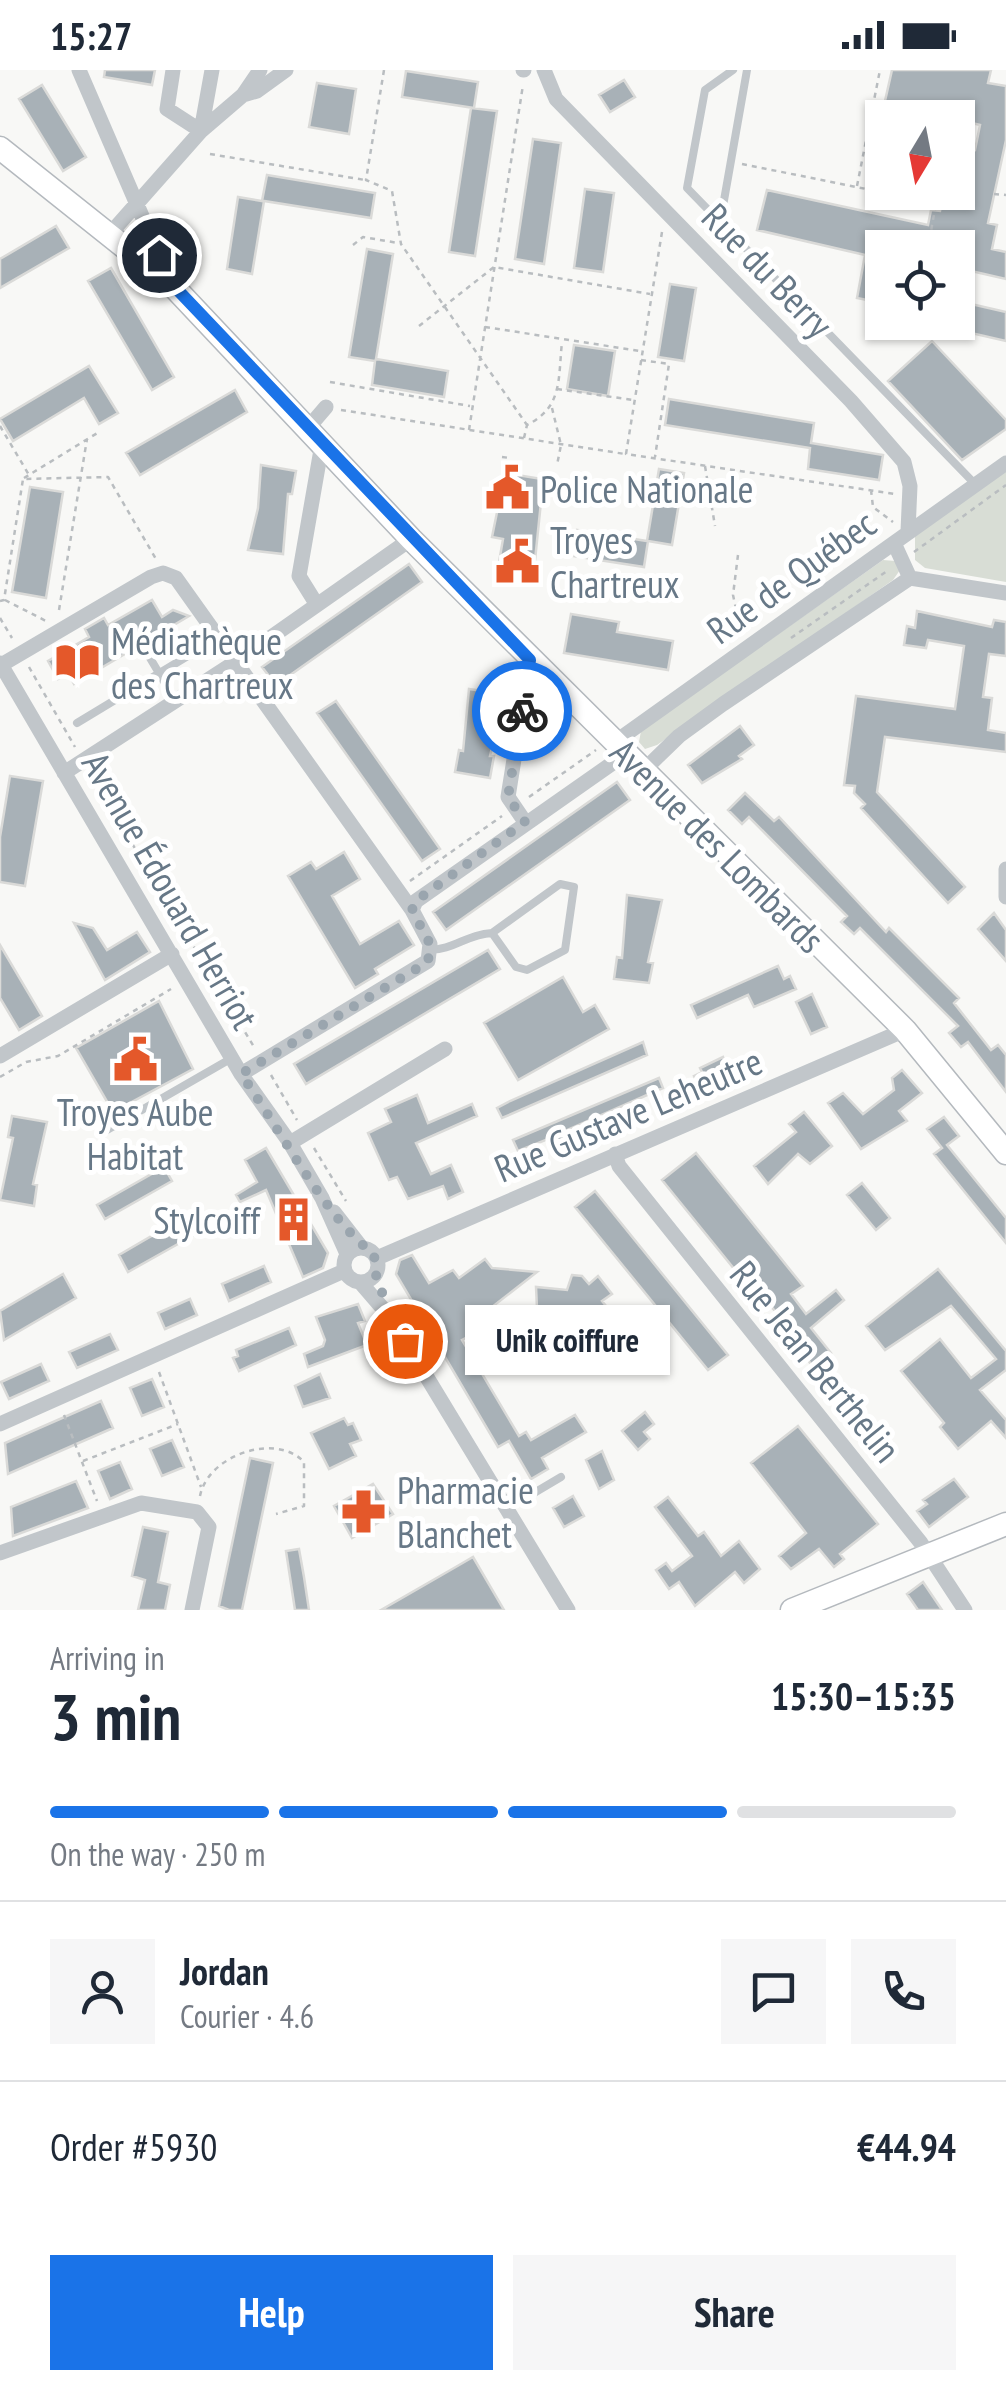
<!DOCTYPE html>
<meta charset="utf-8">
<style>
:root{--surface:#fff;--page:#f6f6f7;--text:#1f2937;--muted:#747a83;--line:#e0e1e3;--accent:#1a73e8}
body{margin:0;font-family:"PT Sans Narrow",sans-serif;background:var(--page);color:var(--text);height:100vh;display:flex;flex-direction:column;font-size:38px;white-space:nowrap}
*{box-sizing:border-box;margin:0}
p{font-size:32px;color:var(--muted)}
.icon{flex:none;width:55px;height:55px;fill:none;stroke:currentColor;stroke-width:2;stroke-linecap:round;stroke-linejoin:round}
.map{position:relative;height:1540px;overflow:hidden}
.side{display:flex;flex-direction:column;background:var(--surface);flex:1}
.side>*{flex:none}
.needle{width:65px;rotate:190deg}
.fabs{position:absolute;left:865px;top:30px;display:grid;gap:20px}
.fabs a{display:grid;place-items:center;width:110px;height:110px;border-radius:0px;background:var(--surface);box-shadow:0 2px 8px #0004;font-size:50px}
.pin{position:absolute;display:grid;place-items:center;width:85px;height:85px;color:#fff;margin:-42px;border:5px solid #fff;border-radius:50%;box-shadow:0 2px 10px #0007}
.courier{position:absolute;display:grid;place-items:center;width:100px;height:100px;margin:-50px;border:8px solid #1a73e8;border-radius:50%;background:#fff;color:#222;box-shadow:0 2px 12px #0007}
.bubble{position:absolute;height:70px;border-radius:0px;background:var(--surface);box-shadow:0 2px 8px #0004;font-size:32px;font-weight:800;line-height:70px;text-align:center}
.overview em{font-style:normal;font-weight:800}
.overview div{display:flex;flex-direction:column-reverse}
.overview{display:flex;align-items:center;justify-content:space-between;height:170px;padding:0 50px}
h1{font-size:65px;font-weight:800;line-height:75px}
.bar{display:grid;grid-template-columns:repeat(4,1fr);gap:15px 10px;align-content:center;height:120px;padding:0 50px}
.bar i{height:12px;border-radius:8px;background:var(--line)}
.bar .selected{background:var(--accent)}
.bar p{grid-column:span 4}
.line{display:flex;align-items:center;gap:25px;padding:0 50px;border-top:2px solid var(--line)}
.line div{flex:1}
.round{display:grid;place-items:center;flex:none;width:105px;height:105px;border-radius:0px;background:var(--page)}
.cta{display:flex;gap:20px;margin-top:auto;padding:20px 50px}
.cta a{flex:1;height:115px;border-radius:0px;background:var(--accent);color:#fff;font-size:40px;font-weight:800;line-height:115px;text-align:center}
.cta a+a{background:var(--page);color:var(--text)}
.status{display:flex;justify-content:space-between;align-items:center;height:70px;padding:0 50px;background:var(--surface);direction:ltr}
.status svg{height:28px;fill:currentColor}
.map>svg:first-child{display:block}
.green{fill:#d8ddd5}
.building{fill:#a8b1b7;stroke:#dadad8;stroke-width:2.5}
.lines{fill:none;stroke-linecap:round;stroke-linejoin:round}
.secondary-casing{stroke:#b4b9be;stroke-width:25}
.path{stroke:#b9bdc0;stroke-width:2.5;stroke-dasharray:5 5;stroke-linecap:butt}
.lane{stroke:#c1c6ca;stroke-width:8}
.street{stroke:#c1c6ca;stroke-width:15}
.secondary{stroke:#fff;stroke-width:22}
.done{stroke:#9aa5ae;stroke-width:10;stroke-dasharray:0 18}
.route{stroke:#1a73e8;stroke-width:12}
.labels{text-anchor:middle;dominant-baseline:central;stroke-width:10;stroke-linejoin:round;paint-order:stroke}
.street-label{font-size:38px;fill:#677887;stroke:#fff}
.poi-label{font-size:38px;fill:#677887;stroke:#fff;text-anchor:start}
</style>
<div class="status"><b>15:27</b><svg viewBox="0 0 49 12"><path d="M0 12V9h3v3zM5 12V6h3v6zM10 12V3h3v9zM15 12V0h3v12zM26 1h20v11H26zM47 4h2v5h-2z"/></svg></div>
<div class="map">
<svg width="1006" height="1540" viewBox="0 0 1006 1540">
<rect width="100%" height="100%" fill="#f8f8f6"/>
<path class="green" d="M1006,400v112l-81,-14 -10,-8v-26z
M883,490l12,1 5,9 -7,10 -236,165 -12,4 -6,-7 2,-11z"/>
<path class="building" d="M105,0h50l-3,15 -48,-8z
M892,0h99l-3,13 18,3v54l-18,83 9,2 -5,24 14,3v27l-48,-11v-20h-76v55l-25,-5 8,-43 -108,-25 10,-40 161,35 3,-15 9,1 4,-19h14v-46l17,4 5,-25 -49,-12 -1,5h-39l3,-14 -9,-3z
M406,1l72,11 -4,26 -72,-11z
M624,10l11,17 -25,15 -11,-17z
M317,13l39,6 -7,45 -40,-7z
M42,15l44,72 -23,14 -44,-72z
M471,38l26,3 -22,145 -26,-4z
M533,69l28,4 -17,121 -29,-5z
M267,105l108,18 -4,25 -107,-17 -12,73 -25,-5 11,-72 24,4z
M585,119l29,4 -11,79 -29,-4z
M56,156l13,22 -69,40v-29z
M367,179l26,5 -17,105 72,12 -4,26 -72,-12 3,-24 -26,-4z
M111,198l63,109 -22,13 -64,-109z
M670,214l26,4 -12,73 -26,-4z
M958,231l48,11v29l-48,-11z
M932,271l74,79v9l-44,31 -74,-79z
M574,275l41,6 -7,45 -41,-7z
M89,296l29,47 -19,11 -15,-26 -71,43 -13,-22z
M235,320l12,22 -107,63 -14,-22z
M669,329l145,24 -3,20 72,12 -4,25 -71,-11 2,-21 -145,-23z
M261,395l35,6 -4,23h-4l-5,60 -35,-4 10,-42z
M659,399l25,4 -12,72 -24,-4 -4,26 -71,-11 4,-26 70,11z
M505,403l49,8 -2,13 -10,-2 -9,88 -36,-6 6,-35 -11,-2z
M30,417l33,5 -17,106 -34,-6z
M409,494l13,18 -146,103 -14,-18z
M152,530l10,17 11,-7 16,6 -115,68 -6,-11 -10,6 -10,-18 41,-24 -4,-8 19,-11 4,7z
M917,541l75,16 2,-7 12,2v34l-17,-2 -6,43 9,1 -4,32 18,3v19l-121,-15 -8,55 88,95 -17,16 -87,-95 4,-4 -11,-11 1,-7 -11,-1 12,-89 99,13 9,-63 -36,-6 -2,8 -22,-3 3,-19 8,2z
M571,544l48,8 -2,10 56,9 -5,29 -104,-17z
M469,619l35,5 -14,62h4l-4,22 -35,-6 4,-22 4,1z
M336,631l104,148 -18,12 -105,-148z
M740,656l14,19 -15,11 3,3 -40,24 -14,-18z
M10,706l33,5 -18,105 -25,-4v-45z
M617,712l13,18 -184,130 -13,-18z
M745,723l29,28 5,-4 107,115 3,-4 70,70 -5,5 37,47 7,-5 8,10v37l-38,-50 -7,5 -12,-14 9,-7 -98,-98 -6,6 -13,-12 6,-6 -98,-99 -7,7 -14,-14z
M344,782l16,27 -28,17 28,48 39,-23 15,24 -39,24 3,5 -23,14 -67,-112 23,-14 5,7z
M627,825l35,5 -14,62 5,1 -4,20 -35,-4 3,-22 5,1z
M994,843l12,17v31l-28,-32z
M74,853l19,5 14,22 30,-18 13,20 -45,28z
M0,875l42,71 -23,14 -19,-32z
M488,880l12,19 -194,115 -12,-20z
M778,896l6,13 6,-3 6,13 -42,18 -6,-12 -51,23 -6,-13z
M563,907l20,35 12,-7 14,24 -91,51 -34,-57z
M812,924l15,33 -16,7 -15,-32z
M159,931l34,68 -80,43 -37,-64z
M643,972l4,13 -145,63 -5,-10 13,-7z
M723,987l9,20 -31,13 -7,-14 8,-4 -2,-4z
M902,1000l20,23 -23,18 8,10 -46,28 -33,-46 15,-10 20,21 31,-24 -2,-12z
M659,1008l4,10 -100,44 10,22 -10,5 -10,-22 -35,14 -5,-11z
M417,1025l11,28 44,-19 5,12 -61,27 15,31 20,-9 12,27 -15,7 -5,-13 -35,13 -11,-22 -8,3 -21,-47 23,-11 -6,-13z
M804,1042l28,34 -22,18 -12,-10 -30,30 -14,-18 42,-34 -7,-8z
M12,1046l35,6 -14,62 4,1 -3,21 -34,-6 13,-62 -5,-1z
M944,1047l15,19 -12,9 59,73v25l-72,-89 8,-6 -15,-19z
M266,1078l62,105 -5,15 -20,9 -37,-87 -26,12 -4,-7 21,-13 -12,-22z
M696,1083l107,133 -12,8 15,20 30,-24 8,10 -33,28 20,25 -18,15 -23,-39 -21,-25 -4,3 -103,-127z
M164,1097l8,14 -67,38 -8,-14z
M862,1113l28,35 -14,12 -29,-35z
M595,1121l133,164 -20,15 -133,-163z
M191,1143l10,18 -73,41 -9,-17z
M412,1185l17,28 24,-13 6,8 26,-19 7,9 45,4 -54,42 7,11 -28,15 57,96 7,-4 5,8 44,-25 11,17 -44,26 6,11 -17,10 -22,-38 -11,6 -102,-173 4,-14z
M264,1196l7,16 -42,19 -7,-17z
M938,1199l68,82v19l-26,20 26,30v18l-15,-17 -33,28 -18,-22 4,-4 -43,-52 39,-32 31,39 25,-19 -45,-53 -66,44 -19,-24z
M63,1204l13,24 -72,42 -4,-29z
M572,1205l10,1 7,8 9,-8 14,18 -10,7 18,22 -10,17 7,8 -4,4 2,4 -13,9 -7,-9 -6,5 -12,-2 -11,-15 -8,6 -12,-17 7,-5 -16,-20 -1,-21 31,3z
M190,1229l7,16 -32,14 -7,-16z
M358,1234l7,17 -7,2 9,22 -59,22 -4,-13 19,-8 2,-6 -9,-23z
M289,1258l7,17 -57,26 -6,-13 5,-2 -2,-6z
M110,1264l8,16 -41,18 -8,-16z
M41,1294l8,17 -40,18 -8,-17z
M320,1304l10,24 -27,9 -8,-21z
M152,1309l12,28 -22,9 -12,-28z
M101,1331l12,27 -105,46 -3,-31z
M645,1342l9,12 -10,8 6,7 -12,11 -16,-19z
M344,1348l4,7 5,-2 8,17 -11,4 6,12 -27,13 -18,-36z
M798,1356l80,98 -38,30 4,5 -10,8 -15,-18 -28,20 -12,-13 27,-23 -55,-70z
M172,1370l12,27 -22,9 -12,-27z
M602,1381l12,29 -15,9 -13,-29z
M250,1388l23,5 -31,147h-13l-10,-4z
M120,1392l12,27 -22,10 -12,-28z
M954,1409l14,18 -39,30 -12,-16 10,-7 -4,-4z
M76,1411l12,27 -75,28 -2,-29z
M373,1414l20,30 -41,24 -18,-32z
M573,1426l11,20 -20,11 -11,-19z
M668,1427l30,39 6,-4 17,24 18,-15 21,28 -16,14 -9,-11 -40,34 -16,-24 -10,7 -13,-19 10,-7 6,8 20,-15 -37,-49z
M143,1457l25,5 -10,50 12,3 -5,25h-27l7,-30 -13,-4z
M299,1479l5,28 5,33h-14l-9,-59z
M473,1487l31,53h-123l73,-42z
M923,1512l19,28h-24l-11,-16z"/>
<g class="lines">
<defs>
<path id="secondary" d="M0,78l172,137 239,254 494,491 101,123
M792,1540l214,-86"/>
</defs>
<use href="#secondary" class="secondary-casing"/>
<path class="path" d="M384,0l-18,110 26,11 9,53 126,181
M210,84l155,26
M742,94l194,39 -8,45
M857,116l23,-116
M994,124l12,1
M662,162l-36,222 269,40
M353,175l10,-8 35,6
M174,178l14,24
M419,256l75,-59 156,27
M485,257l155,24
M641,290l28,4 -14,93
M330,312l140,24
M557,319l76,11
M552,338l9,37 -4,20
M341,340l284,44
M0,356l29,49
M469,360l54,-345
M524,368l3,-13c36,-18 31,-46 35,-83
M502,387l8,1
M705,396l10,60
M24,408l75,-46
M871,420l2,17 20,15
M914,482l92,-67
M738,485l-5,40 8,37
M5,530l41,21
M0,531l4,-1 19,-121 85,-2 48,82
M59,540l28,-171
M0,548l12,20
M791,568l96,-67
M29,597l46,80
M91,705l163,272
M529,727l67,-47
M410,811l92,-65
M271,1005l26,45
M0,1007l26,-15 32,-6 113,-67
M314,1078l32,53
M159,1302l42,115
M64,1345l33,86
M83,1391l95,-37
M200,1426c8,-41 76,-64 104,-34v44l-28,8"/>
<path class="lane" d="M733,0l-28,20 -18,98 289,297
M720,153l27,-153
M150,588l25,42
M77,653l119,-72
M429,880c24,0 39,-16 63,-17l24,34 11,3 38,-20 9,-63 -14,-3 -68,49
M100,1064l132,-76
M507,1439l54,-32"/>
<path class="street" d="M79,0l91,211
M173,0l-6,39 34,22 11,-61
M523,0h1
M544,0l12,29 295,302 53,61 6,24 -2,45
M243,25l14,-4 29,-21
M109,165l92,-104 42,-36 17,-25
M308,358l18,-21
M894,473l16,35
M317,535l-18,-29 23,-132
M0,593l241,411 49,69 32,55 25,56
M1,595l150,-88 12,-4 13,5 236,332 18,34 -2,17 -187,113
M615,672l391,-279
M644,700l35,-34 44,-32 187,-126 96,15
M64,703l173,-112 174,-122
M525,752l-17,-25 22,-138
M1006,799v28
M412,840l4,-9 211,-148
M0,986l172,-102
M290,1073l155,-94
M615,1084l4,12 302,377 44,67
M334,1142l28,36
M344 1195a17 17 0 1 1 34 0a17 17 0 1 1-34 0Z
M377,1188l528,-228
M360,1212l31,36 177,292
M0,1354l344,-153
M0,1483l141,-50 56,9 12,15 -17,83"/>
<use href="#secondary" class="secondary"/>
</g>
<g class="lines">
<path class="done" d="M405,1271l-14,-23 -15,-43 -2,-21c-47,-33 -97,-130 -133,-180l187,-112 2,-18 -18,-34 4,-9 109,-79 -17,-25 14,-86"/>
<path class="route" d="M159,185l13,29 358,376 -8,51"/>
</g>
<defs>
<symbol id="civic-bare" viewBox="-9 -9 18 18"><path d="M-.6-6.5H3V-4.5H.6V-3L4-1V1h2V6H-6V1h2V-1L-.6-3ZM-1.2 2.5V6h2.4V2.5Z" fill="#e4582a" stroke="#fff" stroke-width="2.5" paint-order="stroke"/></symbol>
<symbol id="library-bare" viewBox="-9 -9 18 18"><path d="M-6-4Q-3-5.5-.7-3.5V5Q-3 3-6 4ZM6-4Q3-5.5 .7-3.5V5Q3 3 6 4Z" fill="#e4582a" stroke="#fff" stroke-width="2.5" paint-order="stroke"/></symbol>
<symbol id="building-bare" viewBox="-9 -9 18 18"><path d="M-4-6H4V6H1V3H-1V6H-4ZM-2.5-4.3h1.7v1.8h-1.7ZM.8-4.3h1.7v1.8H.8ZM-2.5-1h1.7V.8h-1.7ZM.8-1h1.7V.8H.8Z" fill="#e4582a" stroke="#fff" stroke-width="2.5" paint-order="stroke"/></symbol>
<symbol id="pharmacy-bare" viewBox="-9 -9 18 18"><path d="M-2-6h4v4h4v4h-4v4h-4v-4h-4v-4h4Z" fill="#e4582a" stroke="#fff" stroke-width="2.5" paint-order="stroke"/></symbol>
</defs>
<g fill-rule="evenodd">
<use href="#civic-bare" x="476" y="386" width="63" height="63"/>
<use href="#civic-bare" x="486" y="460" width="63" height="63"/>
<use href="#library-bare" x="46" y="560" width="63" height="63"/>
<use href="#civic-bare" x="104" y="958" width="63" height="63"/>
<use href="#building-bare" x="262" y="1118" width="63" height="63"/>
<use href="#pharmacy-bare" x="332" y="1410" width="63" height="63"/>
</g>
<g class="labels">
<g class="street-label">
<text transform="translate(768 200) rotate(46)">Rue du Berry</text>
<text transform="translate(791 506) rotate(-36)">Rue de Québec</text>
<text transform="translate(718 775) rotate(45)">Avenue des Lombards</text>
<text transform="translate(171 820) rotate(60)">Avenue Édouard Herriot</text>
<text transform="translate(628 1044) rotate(-23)">Rue Gustave Leheutre</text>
<text transform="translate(816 1291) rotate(51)">Rue Jean Berthelin</text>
</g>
<g class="poi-label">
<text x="540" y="418">Police Nationale</text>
<text x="550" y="469">Troyes<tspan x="550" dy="44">Chartreux</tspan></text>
<text x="111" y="570">Médiathèque<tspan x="111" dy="44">des Chartreux</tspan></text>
<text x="135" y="1041" text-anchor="middle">Troyes Aube<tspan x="135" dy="44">Habitat</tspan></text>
<text x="260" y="1149" text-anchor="end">Stylcoiff</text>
<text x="397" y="1419">Pharmacie<tspan x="397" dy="44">Blanchet</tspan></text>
</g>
</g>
</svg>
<div class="fabs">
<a><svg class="needle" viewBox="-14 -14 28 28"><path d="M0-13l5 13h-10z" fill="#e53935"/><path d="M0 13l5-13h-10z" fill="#747a83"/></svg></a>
<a><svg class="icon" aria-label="locate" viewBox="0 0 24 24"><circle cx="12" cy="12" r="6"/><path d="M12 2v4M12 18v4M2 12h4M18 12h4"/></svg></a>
</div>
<div class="pin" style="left:405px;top:1271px;background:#ea580c"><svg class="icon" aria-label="bag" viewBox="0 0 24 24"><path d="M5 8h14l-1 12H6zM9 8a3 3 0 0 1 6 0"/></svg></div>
<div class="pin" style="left:159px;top:185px;background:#1f2937"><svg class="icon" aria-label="home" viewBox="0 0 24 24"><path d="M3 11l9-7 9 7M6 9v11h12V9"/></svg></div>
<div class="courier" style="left:522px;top:641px"><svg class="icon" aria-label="bike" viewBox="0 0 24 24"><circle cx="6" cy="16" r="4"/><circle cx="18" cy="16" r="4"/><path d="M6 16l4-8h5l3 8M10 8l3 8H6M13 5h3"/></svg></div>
<div class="bubble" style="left:465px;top:1235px;width:205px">Unik coiffure</div>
</div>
<section class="side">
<div class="overview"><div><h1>3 min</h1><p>Arriving in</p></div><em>15:30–15:35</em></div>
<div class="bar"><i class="selected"></i><i class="selected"></i><i class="selected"></i><i></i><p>On the way · 250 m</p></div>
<div class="line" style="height:180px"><a class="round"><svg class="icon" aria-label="person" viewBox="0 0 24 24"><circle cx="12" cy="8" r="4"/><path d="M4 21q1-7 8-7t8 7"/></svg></a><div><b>Jordan</b><p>Courier · 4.6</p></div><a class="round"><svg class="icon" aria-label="chat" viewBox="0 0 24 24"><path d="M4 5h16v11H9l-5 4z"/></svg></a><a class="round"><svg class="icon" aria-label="phone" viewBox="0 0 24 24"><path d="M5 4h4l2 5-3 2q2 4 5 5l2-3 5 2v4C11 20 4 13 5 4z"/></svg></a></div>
<div class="line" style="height:130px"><div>Order #5930</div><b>€44.94</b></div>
<div class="cta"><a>Help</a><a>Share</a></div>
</section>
